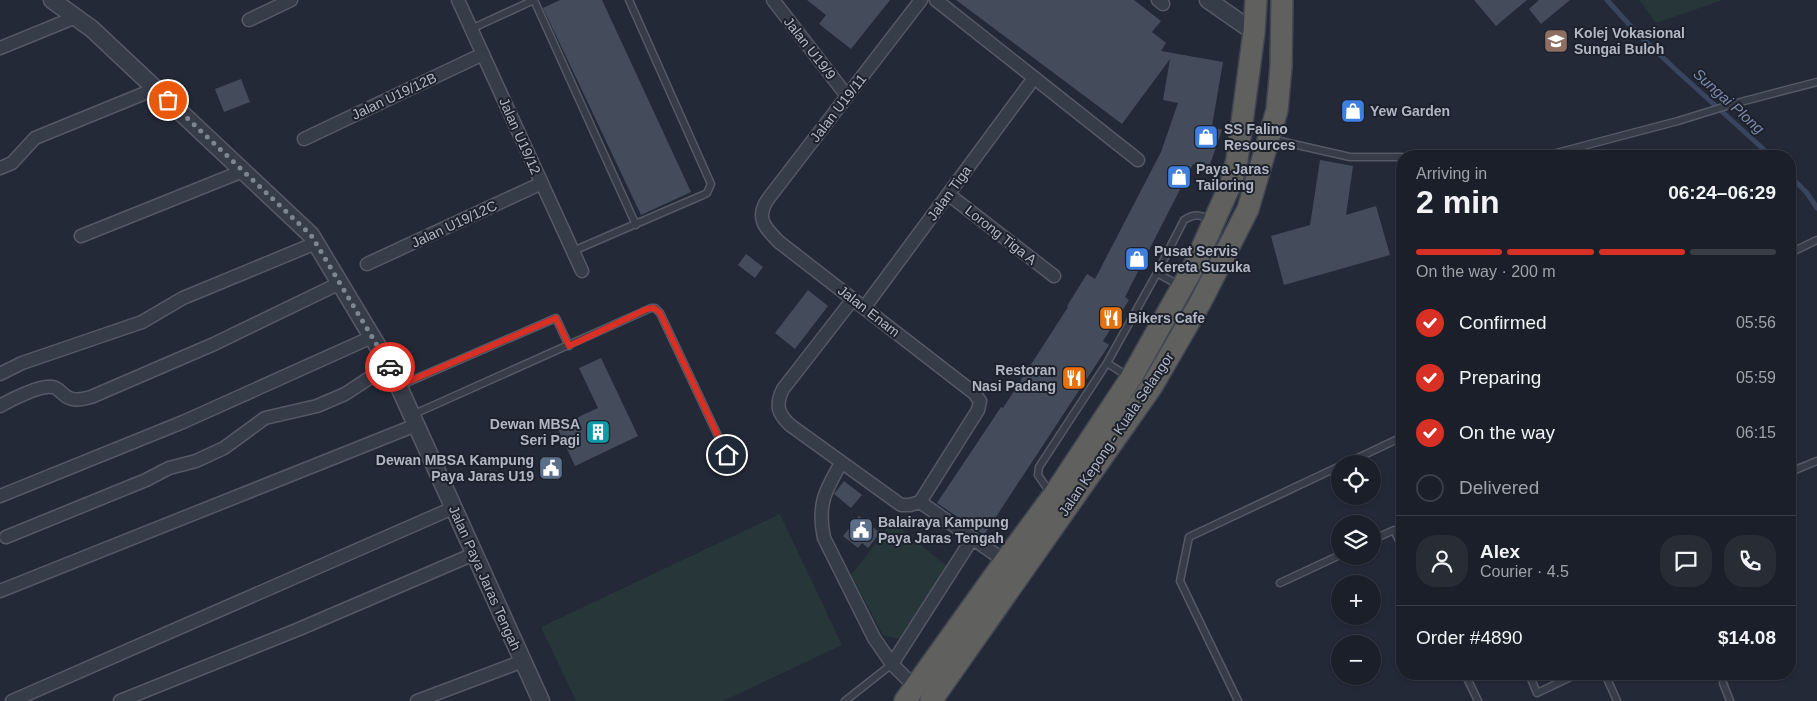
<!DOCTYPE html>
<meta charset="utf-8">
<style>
:root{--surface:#1a1f29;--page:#272c35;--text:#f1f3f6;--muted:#9fa2a8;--line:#383d46;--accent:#d93025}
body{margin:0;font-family:Arial,sans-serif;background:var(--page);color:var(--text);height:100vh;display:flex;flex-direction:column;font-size:19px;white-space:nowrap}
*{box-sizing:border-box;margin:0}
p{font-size:16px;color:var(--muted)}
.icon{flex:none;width:28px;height:28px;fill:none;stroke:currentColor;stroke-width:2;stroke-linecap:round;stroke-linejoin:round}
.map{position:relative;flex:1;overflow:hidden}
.panel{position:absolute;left:1396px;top:150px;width:400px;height:530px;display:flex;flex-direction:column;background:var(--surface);border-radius:20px;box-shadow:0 1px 4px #0004,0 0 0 1px var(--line)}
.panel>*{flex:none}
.buttons{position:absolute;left:1331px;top:455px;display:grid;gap:10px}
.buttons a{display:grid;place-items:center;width:50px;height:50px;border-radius:50%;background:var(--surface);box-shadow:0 1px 4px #0004,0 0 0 1px var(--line);font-size:25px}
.pin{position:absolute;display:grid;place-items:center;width:42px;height:42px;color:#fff;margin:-21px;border:2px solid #fff;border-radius:50%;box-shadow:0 1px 5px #0007}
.courier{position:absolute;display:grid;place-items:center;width:50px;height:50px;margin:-25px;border:4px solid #d93025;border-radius:50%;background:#fff;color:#222;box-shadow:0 1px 6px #0007}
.head em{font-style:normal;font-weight:700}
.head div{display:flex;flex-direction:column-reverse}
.head{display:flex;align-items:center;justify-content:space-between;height:85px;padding:0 20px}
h1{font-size:32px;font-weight:700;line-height:38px}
.bar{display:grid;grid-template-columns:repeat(4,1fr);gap:8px 5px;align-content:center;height:60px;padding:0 20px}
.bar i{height:6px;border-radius:4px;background:var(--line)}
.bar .on{background:var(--accent)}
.bar p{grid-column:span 4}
.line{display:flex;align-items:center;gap:12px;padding:0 20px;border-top:1px solid var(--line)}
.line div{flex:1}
.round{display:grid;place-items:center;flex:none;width:52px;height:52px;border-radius:20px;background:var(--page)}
ol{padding:0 20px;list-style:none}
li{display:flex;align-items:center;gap:15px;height:55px}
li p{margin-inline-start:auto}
li .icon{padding:5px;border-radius:50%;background:var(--accent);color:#fff;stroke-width:4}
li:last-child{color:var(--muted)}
li i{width:28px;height:28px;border:2px solid var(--line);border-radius:50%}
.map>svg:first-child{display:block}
.green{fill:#263639}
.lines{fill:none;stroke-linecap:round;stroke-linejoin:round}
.stream{stroke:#39455f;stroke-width:5}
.building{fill:#444c5c}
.service-casing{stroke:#545965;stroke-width:9}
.minor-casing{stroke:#545965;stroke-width:15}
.tertiary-casing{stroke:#545965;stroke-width:19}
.trunk-casing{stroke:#414652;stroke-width:24}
.service{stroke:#363c48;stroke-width:6}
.minor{stroke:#363c48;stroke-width:12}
.tertiary{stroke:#363c48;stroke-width:16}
.trunk{stroke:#60605e;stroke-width:21}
.done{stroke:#7f8593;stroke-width:5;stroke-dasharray:0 9}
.route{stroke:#d93025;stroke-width:6}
.labels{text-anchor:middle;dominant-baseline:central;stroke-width:4;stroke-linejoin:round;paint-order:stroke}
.poi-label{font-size:14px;font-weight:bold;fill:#b1b6c4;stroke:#1c212c;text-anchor:start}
.street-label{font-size:14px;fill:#b1b6c4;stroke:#1c212c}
.water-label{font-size:15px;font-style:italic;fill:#7c8aaa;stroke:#1c212c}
</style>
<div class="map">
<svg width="1817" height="701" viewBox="0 0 1817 701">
<rect width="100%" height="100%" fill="#232937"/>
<path class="green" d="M1639,0h84l-67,23z
M780,514l62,131 -119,56h-147l-35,-74z
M892,522l56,45 -49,72 -16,-4 -32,-60z"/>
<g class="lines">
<path class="stream" d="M1607,0l29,32 39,37 96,87
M1790,176l17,17 10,15"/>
</g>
<path class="building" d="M560,0h42l89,192 -50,23 -98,-207z
M807,0h83l-39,49 -32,-25 7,-9z
M956,0h178l27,21 -9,11 14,11 -5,8 62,11 -11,64 10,4 -14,40 -15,-6 -68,133 4,3 -26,41 6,4 -125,190 -47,-32 64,-96 2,1 65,-101 -1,-1 20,-32 8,5 66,-127 17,-49 -15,-3 7,-41 -48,65z
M1474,0h53l-31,26z
M1539,0h31l-29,24 -12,-15z
M241,79l9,23 -26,10 -9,-23z
M1320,160l33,6 -7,49 30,-9 14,49 -106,30 -13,-49 39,-11z
M746,254l17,13 -8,11 -17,-13z
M808,290l20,16 -33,43 -20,-16z
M601,358l37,78 -63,30 -18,-39 41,-19 -19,-40z
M844,481l18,14 -11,13 -17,-14z
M859,516l21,17 -12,15 -6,-5 -4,5 -15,-12z"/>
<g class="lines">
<defs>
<path id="service" d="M534,0l102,225
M471,29l63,-29
M1271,139l79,18h52
M1545,156l133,-35 55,-17 84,-22
M573,251l130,-56 4,-2 4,-9 -82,-184
M1790,253l27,-13
M1157,273l23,13
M1107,363l22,14
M399,386l157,-68 13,28
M412,415l239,-107h4l5,5 67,142
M1345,464l57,-27
M1790,472l27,-11
M1051,494l-13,-19 1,-8 68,-104 50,-90 27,-53c11,-7 16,-5 28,0
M1372,540l22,-10 8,17
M1280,583l60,-28
M1465,674l13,27
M1529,674l8,19 40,-19
M1605,674l12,27
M1723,683l7,18
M845,701l47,-37
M1238,701l-58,-120 9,-44 151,-71"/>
<path id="minor" d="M458,0l124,271
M773,0l74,96
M936,0l202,160
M1158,0l5,4
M249,20l42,-20
M0,48l76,-31
M304,139l179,-85
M0,168l12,-5 23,-25 120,-49
M948,194l106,82
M81,236l162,-65
M367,264l175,-81
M853,299l-70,90c-8,16 -5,25 7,36l111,80h9l10,-3 85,59
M864,308l170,-230
M0,374l22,-11 120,-41 41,-24 133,-55
M0,406c10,-6 40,-21 52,-19 4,0 7,3 10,6 9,9 18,7 29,4l123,-53 126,-61
M841,463c-16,28 -24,42 -17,75l50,100 18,26 22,22
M0,496l183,-74 189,-85
M920,502l58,-92 2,-9 -6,-8 -195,-151c-14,-14 -24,-24 -11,-43l153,-199
M6,537l140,-57 23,-12 27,-7 28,-13 41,-30 52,-12 28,-12 44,-29
M0,591l416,-166
M892,664l80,-125
M12,701l441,-193
M120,701l179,-72 175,-75
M417,701l106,-40"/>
<path id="tertiary" d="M52,0l40,29 219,206 78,130 152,336
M1208,0l46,32"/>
<path id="trunk" d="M905,701l100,-140 48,-65 78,-118 63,-112 37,-83 6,-23 17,-128 2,-32
M931,701l221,-315 48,-83 48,-94 29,-99 4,-43 1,-67"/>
</defs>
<use href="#service" class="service-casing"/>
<use href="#minor" class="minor-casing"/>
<use href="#tertiary" class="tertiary-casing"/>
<use href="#trunk" class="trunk-casing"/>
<use href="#service" class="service"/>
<use href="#minor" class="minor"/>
<use href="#tertiary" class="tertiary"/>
<use href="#trunk" class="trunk"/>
</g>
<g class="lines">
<path class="done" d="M168,100l143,135 79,132"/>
<path class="route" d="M390,367l8,19 158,-68 13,28 78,-37 7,-1 6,5 67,142"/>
</g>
<defs>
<symbol id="university-square" viewBox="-11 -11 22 22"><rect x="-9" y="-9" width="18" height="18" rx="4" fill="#8d6e63" stroke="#1c212c"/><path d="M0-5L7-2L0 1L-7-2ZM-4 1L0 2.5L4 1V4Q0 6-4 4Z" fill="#fff"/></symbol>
<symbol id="shop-square" viewBox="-11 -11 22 22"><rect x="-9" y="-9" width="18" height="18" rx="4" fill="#3f7fe0" stroke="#1c212c"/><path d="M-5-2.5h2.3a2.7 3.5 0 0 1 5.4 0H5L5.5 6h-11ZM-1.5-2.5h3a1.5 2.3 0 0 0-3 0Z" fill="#fff"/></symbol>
<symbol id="restaurant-square" viewBox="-11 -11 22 22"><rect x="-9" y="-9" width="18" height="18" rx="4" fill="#e8710a" stroke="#1c212c"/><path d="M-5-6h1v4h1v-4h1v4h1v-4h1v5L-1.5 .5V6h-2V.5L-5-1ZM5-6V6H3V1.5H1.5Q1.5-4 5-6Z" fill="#fff"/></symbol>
<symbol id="building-square" viewBox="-11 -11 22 22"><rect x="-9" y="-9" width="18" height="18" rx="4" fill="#0f9aa8" stroke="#1c212c"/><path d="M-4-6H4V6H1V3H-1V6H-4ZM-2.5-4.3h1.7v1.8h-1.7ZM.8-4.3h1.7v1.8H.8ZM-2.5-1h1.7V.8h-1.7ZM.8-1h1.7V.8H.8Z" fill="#fff"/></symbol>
<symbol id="civic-square" viewBox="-11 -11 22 22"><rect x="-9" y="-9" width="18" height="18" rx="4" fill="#5c6f8a" stroke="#1c212c"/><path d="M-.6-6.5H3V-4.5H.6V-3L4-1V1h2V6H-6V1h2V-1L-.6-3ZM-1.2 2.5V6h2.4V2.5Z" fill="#fff"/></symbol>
</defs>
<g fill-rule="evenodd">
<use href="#university-square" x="1542" y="27" width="28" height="28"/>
<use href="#shop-square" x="1339" y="97" width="28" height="28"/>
<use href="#shop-square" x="1192" y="123" width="28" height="28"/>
<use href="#shop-square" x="1165" y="163" width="28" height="28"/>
<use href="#shop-square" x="1123" y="245" width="28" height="28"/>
<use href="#restaurant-square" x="1097" y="304" width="28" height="28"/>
<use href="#restaurant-square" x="1060" y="364" width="28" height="28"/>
<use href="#building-square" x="584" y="418" width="28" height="28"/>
<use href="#civic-square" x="537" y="454" width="28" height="28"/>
<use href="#civic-square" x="847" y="516" width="28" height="28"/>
</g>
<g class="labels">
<g class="poi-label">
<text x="1574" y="33">Kolej Vokasional<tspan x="1574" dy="16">Sungai Buloh</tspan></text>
<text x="1370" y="111">Yew Garden</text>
<text x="1224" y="129">SS Falino<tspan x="1224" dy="16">Resources</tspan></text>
<text x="1196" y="169">Paya Jaras<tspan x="1196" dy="16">Tailoring</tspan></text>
<text x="1154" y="251">Pusat Servis<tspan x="1154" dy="16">Kereta Suzuka</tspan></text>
<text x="1128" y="318">Bikers Cafe</text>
<text x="1056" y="370" text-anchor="end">Restoran<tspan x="1056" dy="16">Nasi Padang</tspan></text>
<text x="580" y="424" text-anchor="end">Dewan MBSA<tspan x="580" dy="16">Seri Pagi</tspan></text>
<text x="534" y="460" text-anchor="end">Dewan MBSA Kampung<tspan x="534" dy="16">Paya Jaras U19</tspan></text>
<text x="878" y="522">Balairaya Kampung<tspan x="878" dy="16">Paya Jaras Tengah</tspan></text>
</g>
<g class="street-label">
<text transform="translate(810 48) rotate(52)">Jalan U19/9</text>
<text transform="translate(394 96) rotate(-25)">Jalan U19/12B</text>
<text transform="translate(838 108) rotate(-52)">Jalan U19/11</text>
<text transform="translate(520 136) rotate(66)">Jalan U19/12</text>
<text transform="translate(949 193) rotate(-54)">Jalan Tiga</text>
<text transform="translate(454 224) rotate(-25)">Jalan U19/12C</text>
<text transform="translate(1001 235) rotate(38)">Lorong Tiga A</text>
<text transform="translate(869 311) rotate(38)">Jalan Enam</text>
<text transform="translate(1116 434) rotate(-56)">Jalan Kepong - Kuala Selangor</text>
<text transform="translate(485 578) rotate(66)">Jalan Paya Jaras Tengah</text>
</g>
<g class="water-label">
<text transform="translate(1729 101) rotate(42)">Sungai Plong</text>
</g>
</g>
</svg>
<div class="buttons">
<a><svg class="icon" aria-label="locate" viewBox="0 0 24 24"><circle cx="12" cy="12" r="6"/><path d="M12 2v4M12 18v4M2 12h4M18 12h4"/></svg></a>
<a><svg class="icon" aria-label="layers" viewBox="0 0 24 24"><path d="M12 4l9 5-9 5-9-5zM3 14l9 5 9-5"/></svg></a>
<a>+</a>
<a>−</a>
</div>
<div class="pin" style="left:168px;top:100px;background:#ea580c"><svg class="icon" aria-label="bag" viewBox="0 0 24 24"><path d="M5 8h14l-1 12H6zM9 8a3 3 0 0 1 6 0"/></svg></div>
<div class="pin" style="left:727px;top:455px;background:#1f2937"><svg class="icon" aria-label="home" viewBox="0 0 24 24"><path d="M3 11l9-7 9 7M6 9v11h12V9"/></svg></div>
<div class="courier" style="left:390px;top:367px"><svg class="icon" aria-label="car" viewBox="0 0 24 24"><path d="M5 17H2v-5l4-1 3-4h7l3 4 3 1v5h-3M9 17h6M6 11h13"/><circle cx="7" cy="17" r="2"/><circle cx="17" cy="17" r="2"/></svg></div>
<section class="panel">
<div class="head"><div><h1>2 min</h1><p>Arriving in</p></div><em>06:24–06:29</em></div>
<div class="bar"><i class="on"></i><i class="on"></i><i class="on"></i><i></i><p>On the way · 200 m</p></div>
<ol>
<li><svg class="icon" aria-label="check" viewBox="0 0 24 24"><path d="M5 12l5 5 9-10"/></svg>Confirmed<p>05:56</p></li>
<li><svg class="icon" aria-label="check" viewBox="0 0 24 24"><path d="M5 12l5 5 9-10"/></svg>Preparing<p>05:59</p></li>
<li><svg class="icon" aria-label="check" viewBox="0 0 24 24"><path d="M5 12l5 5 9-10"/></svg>On the way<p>06:15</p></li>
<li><i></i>Delivered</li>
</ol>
<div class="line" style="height:90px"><a class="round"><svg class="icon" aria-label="person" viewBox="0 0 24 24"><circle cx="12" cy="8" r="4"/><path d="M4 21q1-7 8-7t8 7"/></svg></a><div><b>Alex</b><p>Courier · 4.5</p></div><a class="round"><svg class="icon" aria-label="chat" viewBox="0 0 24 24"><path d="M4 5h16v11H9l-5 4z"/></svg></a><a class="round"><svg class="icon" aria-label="phone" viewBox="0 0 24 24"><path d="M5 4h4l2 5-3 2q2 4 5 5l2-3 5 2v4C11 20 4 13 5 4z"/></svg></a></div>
<div class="line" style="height:65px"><div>Order #4890</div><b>$14.08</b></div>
</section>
</div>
